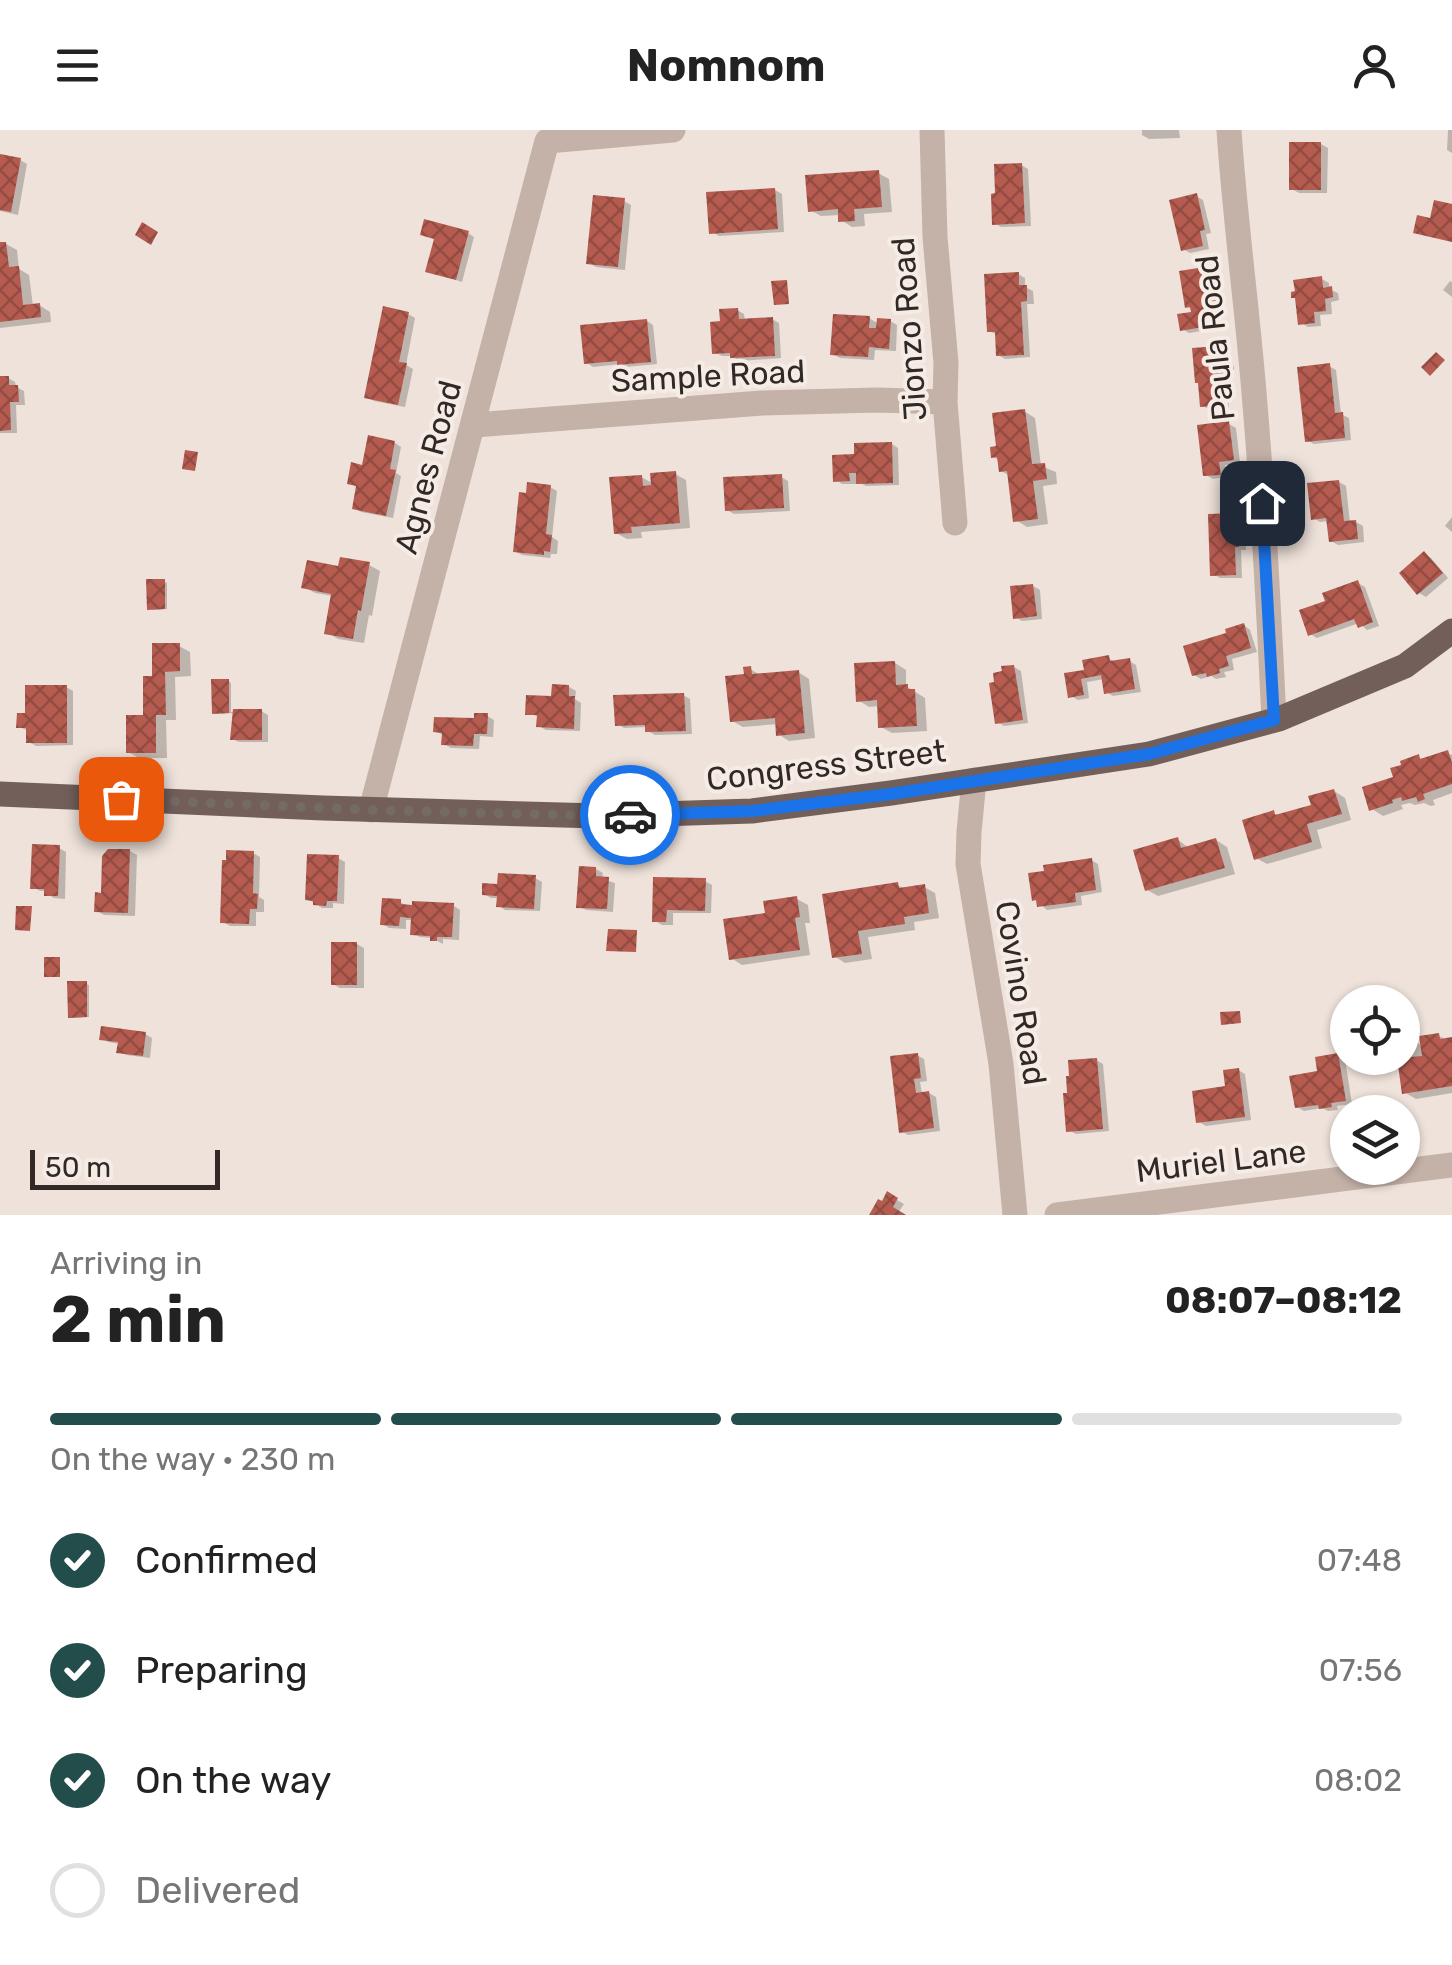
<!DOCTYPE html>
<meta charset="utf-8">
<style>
:root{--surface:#fff;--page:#f2f2f2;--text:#222;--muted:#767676;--line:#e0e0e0;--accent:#224d4a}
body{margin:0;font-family:Rubik,sans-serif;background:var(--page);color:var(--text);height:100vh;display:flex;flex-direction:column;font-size:38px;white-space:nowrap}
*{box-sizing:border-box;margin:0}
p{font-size:32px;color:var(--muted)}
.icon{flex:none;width:55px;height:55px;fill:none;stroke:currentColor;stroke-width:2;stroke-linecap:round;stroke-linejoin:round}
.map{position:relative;height:1085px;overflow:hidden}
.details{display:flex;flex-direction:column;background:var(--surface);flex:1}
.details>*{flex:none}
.controls{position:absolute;left:1330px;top:855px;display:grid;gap:20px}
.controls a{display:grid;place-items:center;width:90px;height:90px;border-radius:50%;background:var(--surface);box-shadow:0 2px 8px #0004;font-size:50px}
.scale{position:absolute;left:30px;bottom:25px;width:190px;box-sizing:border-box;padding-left:10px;border:5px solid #322927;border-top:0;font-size:28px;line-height:35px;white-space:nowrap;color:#322927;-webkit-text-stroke:8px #f6ece6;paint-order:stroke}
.pin{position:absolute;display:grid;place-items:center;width:85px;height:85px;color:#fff;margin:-42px;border-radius:20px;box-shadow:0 5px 15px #0006}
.courier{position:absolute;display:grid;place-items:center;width:100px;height:100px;margin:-50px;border:8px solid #1a73e8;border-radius:50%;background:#fff;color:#222;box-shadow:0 2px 12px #0007}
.overview em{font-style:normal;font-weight:700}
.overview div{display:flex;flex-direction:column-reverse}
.overview{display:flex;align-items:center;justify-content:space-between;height:170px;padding:0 50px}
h1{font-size:65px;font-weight:700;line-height:75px}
.bar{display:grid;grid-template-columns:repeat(4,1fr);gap:15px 10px;align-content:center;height:120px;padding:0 50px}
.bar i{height:12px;border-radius:8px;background:var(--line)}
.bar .current{background:var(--accent)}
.bar p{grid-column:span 4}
ol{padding:0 50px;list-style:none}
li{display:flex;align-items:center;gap:30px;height:110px}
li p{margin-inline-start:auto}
li .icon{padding:10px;border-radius:50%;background:var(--accent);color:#fff;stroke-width:4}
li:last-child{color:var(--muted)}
li i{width:55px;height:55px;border:5px solid var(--line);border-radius:50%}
header{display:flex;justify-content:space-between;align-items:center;height:130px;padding:0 50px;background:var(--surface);font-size:45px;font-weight:700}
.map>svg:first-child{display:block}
.shadow{fill:#0003}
.building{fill:url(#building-cross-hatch)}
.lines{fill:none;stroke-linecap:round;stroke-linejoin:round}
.minor{stroke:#c4b1a8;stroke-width:25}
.major{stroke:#725f5a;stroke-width:25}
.done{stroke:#746a66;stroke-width:10;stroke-dasharray:0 18}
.route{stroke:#1a73e8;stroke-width:12}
.labels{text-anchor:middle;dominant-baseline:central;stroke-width:8;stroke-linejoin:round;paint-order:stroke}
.street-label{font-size:32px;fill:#322927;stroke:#f6ece6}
</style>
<header><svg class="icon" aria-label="menu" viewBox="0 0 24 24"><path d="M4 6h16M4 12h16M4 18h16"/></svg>Nomnom<svg class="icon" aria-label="person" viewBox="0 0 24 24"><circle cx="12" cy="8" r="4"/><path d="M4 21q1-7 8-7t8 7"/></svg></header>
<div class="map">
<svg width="1452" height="1085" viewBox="0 0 1452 1085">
<defs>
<pattern id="building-cross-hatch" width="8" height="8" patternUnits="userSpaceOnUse" patternTransform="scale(2.5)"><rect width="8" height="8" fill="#b55b50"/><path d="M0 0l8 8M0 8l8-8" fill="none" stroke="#944b42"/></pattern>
</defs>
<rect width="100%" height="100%" fill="#eee2da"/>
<path class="shadow" d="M1142,0h37l1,8 -31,1 -7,-4z
M1448,0h4v23l-5,-3z
M1321,14l7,4 -1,45h-28l-7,-4z
M0,27l20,3 7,4 -9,51 -18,-4z
M1021,35l7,4 3,57 -30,1 -7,-4z
M878,43l11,6 3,33 -28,2 1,12 -13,1 -11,-7 -1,-5 -19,1 -11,-6z
M775,60l7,4 2,38 -65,4 -7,-4z
M1196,66l7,4 8,33 -5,1 3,15 -19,4 -7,-4z
M624,71l7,4 -6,65 -29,-3 -7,-4z
M468,103l6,4 -12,45 -34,-11 8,-31 -13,-6z
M6,114l11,6 2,19 10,6 4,31 6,-1 11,7 1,10 -51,6v-83z
M1211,138l7,4 6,32 -6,1 3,23 -32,5 -7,-4 13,-15 -2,-4 -6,-4z
M1018,144l7,4v9l8,4 1,13h-7l3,53 -25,2 -7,-4 -1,-20 -7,-4z
M1322,149l7,4v6l9,4 1,7 -8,2 1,12 -12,1 1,11 -13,1 -7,-4z
M1450,151l2,1v15l-9,-7z
M737,180l7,4 1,7 27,-2 7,4 2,35 -41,3 -9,-5h-9l-7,-4 7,-28z
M408,184l7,4 -9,47 7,4 -8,38 -31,-6 -7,-4z
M869,188l10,6 11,-3 7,4 -1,26 -21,-1 -1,10 -34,-2 -7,-4z
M647,191l6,4 4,39 -31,3 -5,-3 -28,3 -6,-4z
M1220,218l7,4 1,11 6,3v4h-4l1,13 -4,1 2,24 -19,2 -7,-4z
M1329,236l7,4 5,44 8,4 2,22 -37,4 -7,-4z
M8,248l7,4 1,5 8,4 1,14h-9l1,28h-17v-54z
M1024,281l11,7 6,48 15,6 1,12 -14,2 5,38 -21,3 -11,-7 -6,-44 -9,-5 -2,-11 -6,-3z
M1229,294l7,4 4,35 -15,2 1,12 -13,2 -7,-4z
M395,313l6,4 -5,26 5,3 -8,42 -32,-6 -7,-4 4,-21 -8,-5z
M892,314l6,4 1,37 -33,1 -10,-5v3h-14l-6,-4 21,-24z
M675,344l11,6 4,48 -49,4 1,6 -15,1 -11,-6 25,-56 13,7z
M781,347l7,4 2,30 -56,3 -7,-4z
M1339,352l7,4 4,37 6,-1 7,4 1,16 -26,3 -7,-4 -2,-20 -9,1 -7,-4z
M550,357l7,4 -5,46 6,4 -1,13h-6l-1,4 -28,-3 -7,-4z
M1238,386l7,4 1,30h-5l1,28h-22l-7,-4z
M1452,387v15l-7,-6z
M1424,424l7,4 17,20 -22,19 -7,-4z
M369,435l11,6 -8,45 -3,-1 -5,28 -26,-4 -11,-7 6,-36 -18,-3 -11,-6 36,-18z
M164,451l3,2v26l-15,1z
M1358,453l7,4 14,39 -12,4 -8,-7 -42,15 -7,-4 18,-32z
M1033,456l7,4 2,29 -20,2 -7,-4z
M1244,495l6,5 7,22 -25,7 2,11 -10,2 2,5 -10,2 -5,-3 -10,3 -7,-4 35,-40z
M179,516l11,6 1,24 -16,1 1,43h-10l1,38h-28l-11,-6 18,-34 9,-40z
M1108,528l7,4 14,-1 7,4 5,27 -28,4 -7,-4 -2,-13 -17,3 2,16 -11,2 -7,-4 -4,-21 20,-3z
M895,533l11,7v16l19,12 2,33 -35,2 -11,-6 -1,-21 -11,1 -11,-7z
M1014,537l7,4 7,52 -24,3 -7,-4z
M750,539l12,7 36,-4 11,7 6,59 -26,3 -11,-7v-10l-35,3 -11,-6z
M228,551l3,2v29l30,-1 7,4v27h-29l-7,-3 3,-26 -18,1z
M66,557l7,4v54l-37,1 -7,-4v-11l-10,-4 8,-12z
M569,557l7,4 -1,8 6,4 -1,28 -34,-1 -7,-4 1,-9 -13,-4 27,-14z
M683,565l7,4 2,35 -37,1 -7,-4 -1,-4 -23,1 -7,-4z
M487,586l7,4 -1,17 -13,-1 -1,13 -28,-1 -7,-4v-8l-8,-5z
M1447,623l5,2v38l-19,7 2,5 -4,1 -7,-3 -9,2 -5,-2 -9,2 2,4 -20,7 -11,-7 24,-31 22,-21 7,3z
M1334,661l11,7 6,22 -34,10 5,18 -55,16 -11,-6 17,-45 7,3 34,-10z
M1177,709l12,9 27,-8 11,7 8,27 -77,22 -11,-6z
M59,718l7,4 -1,47 -11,-1 -7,-4v-3h-7l-7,-4z
M130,721l7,4 -2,61 -31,-1 -7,-4z
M253,723l7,4 -1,40 5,3v12h-8v14h-26l-7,-4z
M338,728l7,4 -1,42 -11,-1v5h-11l-14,-9z
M1091,730l7,4 4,28 -21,4 1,9 -35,5 -13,-11z
M596,739l7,4 -1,6 13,4 -2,29 -27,-2 -7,-4z
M535,748l7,4 -2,29 -35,-1 -6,-4v-8h-8l-7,-4 15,-8z
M655,750l50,1 7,4 -1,28h-38v12h-11l-7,-4z
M898,755l8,5 18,-3 11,6 4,25 -25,4 1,8 -47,7 4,22 -27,4 -11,-7z
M797,769l11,6 2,18h-5l5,32 -68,10 -11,-7 37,-43z
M400,772l7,4h47l6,4 -1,30 -16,-1v5l-11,-6 -12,-1 -7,-4v-13h-7v9l-17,-1 -6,-4z
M357,814l7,4v40h-24l-7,-4z
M86,854l3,1v32l-16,1z
M145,904l7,4 -2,20 -24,-3 -7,-4 1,-7 -12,-2 -6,-4z
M1439,906l8,4 5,-1v54l-36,6 -12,-7 -5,-34h3l4,-21 17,9z
M917,925l7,4 3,22 -7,1 2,12 7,-1 7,4 4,34 -32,4 -7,-4z
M1338,925l7,4 7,45 -15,2 1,4 -10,1 -6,-3 -18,3 -7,-4 23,-33z
M1096,930l7,4 6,67 -33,3 -7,-4 1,-35z
M1238,940l7,4 6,46 -45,6 -7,-4 29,-34z
M888,1065l16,9 -6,9 3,2h-29z"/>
<path class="building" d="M1289,12h32v48h-32z
M0,24l21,4 -10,54 -11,-2z
M1022,33l3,60 -33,2 -1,-31 4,-1 -1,-29z
M879,40l3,37 -28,2 1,12 -17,1v-13l-30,3 -3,-37z
M775,58l3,41 -69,5 -3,-42z
M1197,63l8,37 -5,1 3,15 -22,5 -12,-51z
M593,65l32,3 -7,69 -32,-3z
M1434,70l18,4v38l-39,-9 4,-18 13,3z
M424,89l45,12 -13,49 -31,-8 9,-33 -14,-4z
M142,92l16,10 -7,13 -16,-10z
M0,112h6l3,25 10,-1 4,39 17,-2 1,14 -41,5z
M1211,136l7,35 -6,1 3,23 -35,6 -3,-17 14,-2 -1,-5 -5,1 -6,-37z
M1019,142v13h8v16l-6,1 3,53 -28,1 -1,-24h-8l-3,-58z
M1322,146l1,12 9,-2 1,11 -8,2 1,12 -12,1 1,11 -17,2 -3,-27h-4v-6l4,-1 -2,-11z
M787,150l2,24 -15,1 -3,-24z
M383,176l26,6 -10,50 8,1 -9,42 -34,-7z
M738,178l1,11 34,-2 2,39 -45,2v-5l-18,1 -2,-32 10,-1 -1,-12z
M833,184l37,2 -1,12h7l1,-10 14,1 -2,30 -20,-2 -1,10 -38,-2z
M647,189l4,43 -34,3v-4l-33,3 -4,-39z
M1220,216l2,14 5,-1 1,8h-4l1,14h-4l2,24 -23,2 -2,-24h-3l-3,-35z
M1436,222l9,8 -15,16 -9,-9z
M1330,233l5,50 8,-1 2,26 -40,4 -8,-75z
M0,246h9v9h9l1,17h-9l1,28 -11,1z
M1025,279l7,55 13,-1 2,16 -14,2 5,38 -25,3 -6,-51 -8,1 -2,-15 -6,1 -1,-11 6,-1 -4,-33z
M1229,291l5,39 -15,2 2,13 -18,1 -6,-51z
M368,305l27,6 -5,28 6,1 -10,46 -34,-7 4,-23 -9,-2 4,-22 11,3z
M892,312l1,41 -37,1v-11h-7l1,8 -17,1 -1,-27 22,-1v-11z
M185,320l13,2 -3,19 -13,-2z
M676,341l4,52 -49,4 1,6 -18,1 -5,-57 33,-2 1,11 8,-1 -1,-12z
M782,344l2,34 -59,3 -2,-34z
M1339,350l5,41 12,-1 2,19 -29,3 -3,-24 -15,2 -4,-37z
M527,352l24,3 -5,49 6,1 -2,17 -6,-1v4l-31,-3 6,-60 7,1z
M1238,383l1,34h-4l1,28 -26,1 -2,-62z
M1424,421l19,22 -26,22 -18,-22z
M340,427l30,5 -9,49 -3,-1 -5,29 -29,-5 7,-40 -30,-6 6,-28 31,6z
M146,449h19v30l-18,1z
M1358,450l15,42 -15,6 -4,-9 -46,17 -9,-26 26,-9 -3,-8z
M1033,454l4,32 -24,3 -3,-33z
M1244,493l7,25 -25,8 3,10 -10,3 1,4 -13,4 -1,-4 -14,3 -9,-30 43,-13 -1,-4z
M152,513h28v28l-15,1 1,43h-10v38h-30v-38h17v-39h9z
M1109,525l1,6 20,-3 5,31 -31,5 -3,-19 -20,4 3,16 -16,3 -4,-25 20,-3 -2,-10z
M895,531l1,24 12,-1v5h7l2,37 -39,2 -1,-28 -21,2 -2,-39z
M1014,535l9,55 -28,4 -6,-41 5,-1 -1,-9 9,-2 -1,-5z
M751,536l1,8 47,-4 6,63 -29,3 -1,-18 -45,4 -5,-46 19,-2 -1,-7z
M211,549h18v34l-17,1z
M552,554l17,1v11h6l-1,33 -38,-2 1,-12h-12l1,-20 25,1z
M25,555h42v58h-41v-15h-10l1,-15h8z
M684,563l2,38 -41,1v-7l-30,1 -2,-31z
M233,579h29v31h-32z
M474,583h14l-1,21h-13l-1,12 -32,-1 1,-12 -9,-1 1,-15 40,1z
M1448,620l4,13v21l-29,10 2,5 -7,3 -2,-5 -14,4 -1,-4 -9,3 1,3 -24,8 -7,-24 31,-10 -3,-9 11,-3 -1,-4 19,-7 1,5z
M1334,659l8,25 -35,10 5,18 -58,18 -12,-40 32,-10 1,5 36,-10 -3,-9z
M1178,707l3,11 35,-10 9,30 -80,23 -12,-41z
M32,714l28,1 -2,51h-14v-7h-14z
M108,719h22l-2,64 -34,-1 1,-20 6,1 1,-37z
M226,720l28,1 -1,42 5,1 -1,15h-7l-1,15 -29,-1 2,-63h4z
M307,724l32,1 -2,46h-10l-1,5 -13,-1v-4l-8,-1z
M1092,728l4,32 -21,3 1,9 -39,5 -1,-7 -4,1 -4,-28 16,-2 -1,-6z
M579,736l17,1v9l13,1 -2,32 -31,-1z
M498,743l38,2 -2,34 -38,-2 1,-11 -15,-1v-12l15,1z
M653,747l53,1 -1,33 -38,-1 -1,12h-14z
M898,752l1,6 26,-4 4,29 -25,4 1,7 -47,7 4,23 -30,4 -10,-64z
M797,766l3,21 -5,1 5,32 -71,10 -6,-41 42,-6 -2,-12z
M382,768l19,1v5l11,1v-4l42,2 -2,34h-15v4h-7v-5l-20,-1 1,-17 -11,-1 -1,9 -19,-1z
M16,776h16l-2,25 -15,-1z
M608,799l29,1 -1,22 -30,-1z
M331,812h26v43h-26z
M44,827h16v20h-16z
M67,851h20v36l-19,1z
M1240,881l1,12 -20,2 -1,-13z
M101,896l45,6 -3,24 -27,-3 2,-11 -19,-2z
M1439,903l1,6 12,-2v49l-50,8 -5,-36h5v-23l5,-1 3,23 12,-1 -3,-20z
M918,923l3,25 -7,1 2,14 13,-2 5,37 -35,5 -9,-77z
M1338,923l8,48 -15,2 1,4 -13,2 -1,-4 -23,3 -6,-32 28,-5 -2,-14z
M1097,928l6,71 -37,3 -3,-39h4l-1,-17h3l-1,-16z
M1239,938l6,49 -49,6 -4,-32 33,-5 -2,-16z
M887,1061l11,7 -5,9 13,8h-37l9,-16 4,2z"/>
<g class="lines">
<path class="minor" d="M932,0l3,107 11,126 -1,39 10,121
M1229,0c6,92 19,183 26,275 9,105 14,210 19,315
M474,295l288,-22 115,-3 68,2
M974,650l-5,52 -1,32 33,200 14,151
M371,680l176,-669 126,-11
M1057,1085l395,-50"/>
<path class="major" d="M0,664l323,14 275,8 154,-5 139,-18 258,-39 130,-35 126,-53 47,-35"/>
</g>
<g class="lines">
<path class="done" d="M121,669l250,11 227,6 32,-1"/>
<path class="route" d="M630,685l122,-4 139,-17 258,-40 125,-34 -12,-217"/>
</g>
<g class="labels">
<g class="street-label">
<text transform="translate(909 199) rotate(-94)">Jionzo Road</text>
<text transform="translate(1215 208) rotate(-96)">Paula Road</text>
<text transform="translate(708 246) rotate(-3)">Sample Road</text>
<text transform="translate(428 337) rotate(-75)">Agnes Road</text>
<text transform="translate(826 635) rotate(-7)">Congress Street</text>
<text transform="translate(1021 863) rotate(81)">Covino Road</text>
<text transform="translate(1221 1031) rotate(-7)">Muriel Lane</text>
</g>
</g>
</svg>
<div class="controls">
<a><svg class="icon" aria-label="locate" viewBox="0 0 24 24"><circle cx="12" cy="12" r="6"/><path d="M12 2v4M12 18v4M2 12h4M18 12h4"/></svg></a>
<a><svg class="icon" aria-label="layers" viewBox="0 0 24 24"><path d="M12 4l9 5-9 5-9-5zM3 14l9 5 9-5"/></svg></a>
</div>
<div class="scale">50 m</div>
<div class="pin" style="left:121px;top:669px;background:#ea580c"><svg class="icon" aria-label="bag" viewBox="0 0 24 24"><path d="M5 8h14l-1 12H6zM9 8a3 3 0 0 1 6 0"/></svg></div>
<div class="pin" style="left:1262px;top:373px;background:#1f2937"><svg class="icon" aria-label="home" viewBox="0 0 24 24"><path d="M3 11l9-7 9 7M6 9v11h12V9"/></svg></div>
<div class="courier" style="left:630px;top:685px"><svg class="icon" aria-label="car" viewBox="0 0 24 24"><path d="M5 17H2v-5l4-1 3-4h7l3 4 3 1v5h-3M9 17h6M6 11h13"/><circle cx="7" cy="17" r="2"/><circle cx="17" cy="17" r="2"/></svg></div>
</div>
<section class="details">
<div class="overview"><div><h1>2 min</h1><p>Arriving in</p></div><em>08:07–08:12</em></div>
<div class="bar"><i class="current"></i><i class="current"></i><i class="current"></i><i></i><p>On the way · 230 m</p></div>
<ol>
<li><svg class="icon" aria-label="check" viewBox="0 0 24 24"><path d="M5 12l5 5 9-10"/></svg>Confirmed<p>07:48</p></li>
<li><svg class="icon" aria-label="check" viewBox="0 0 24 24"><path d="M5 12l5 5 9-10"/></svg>Preparing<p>07:56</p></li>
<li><svg class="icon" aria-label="check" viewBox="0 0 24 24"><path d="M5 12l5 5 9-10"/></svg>On the way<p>08:02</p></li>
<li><i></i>Delivered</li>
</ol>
</section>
